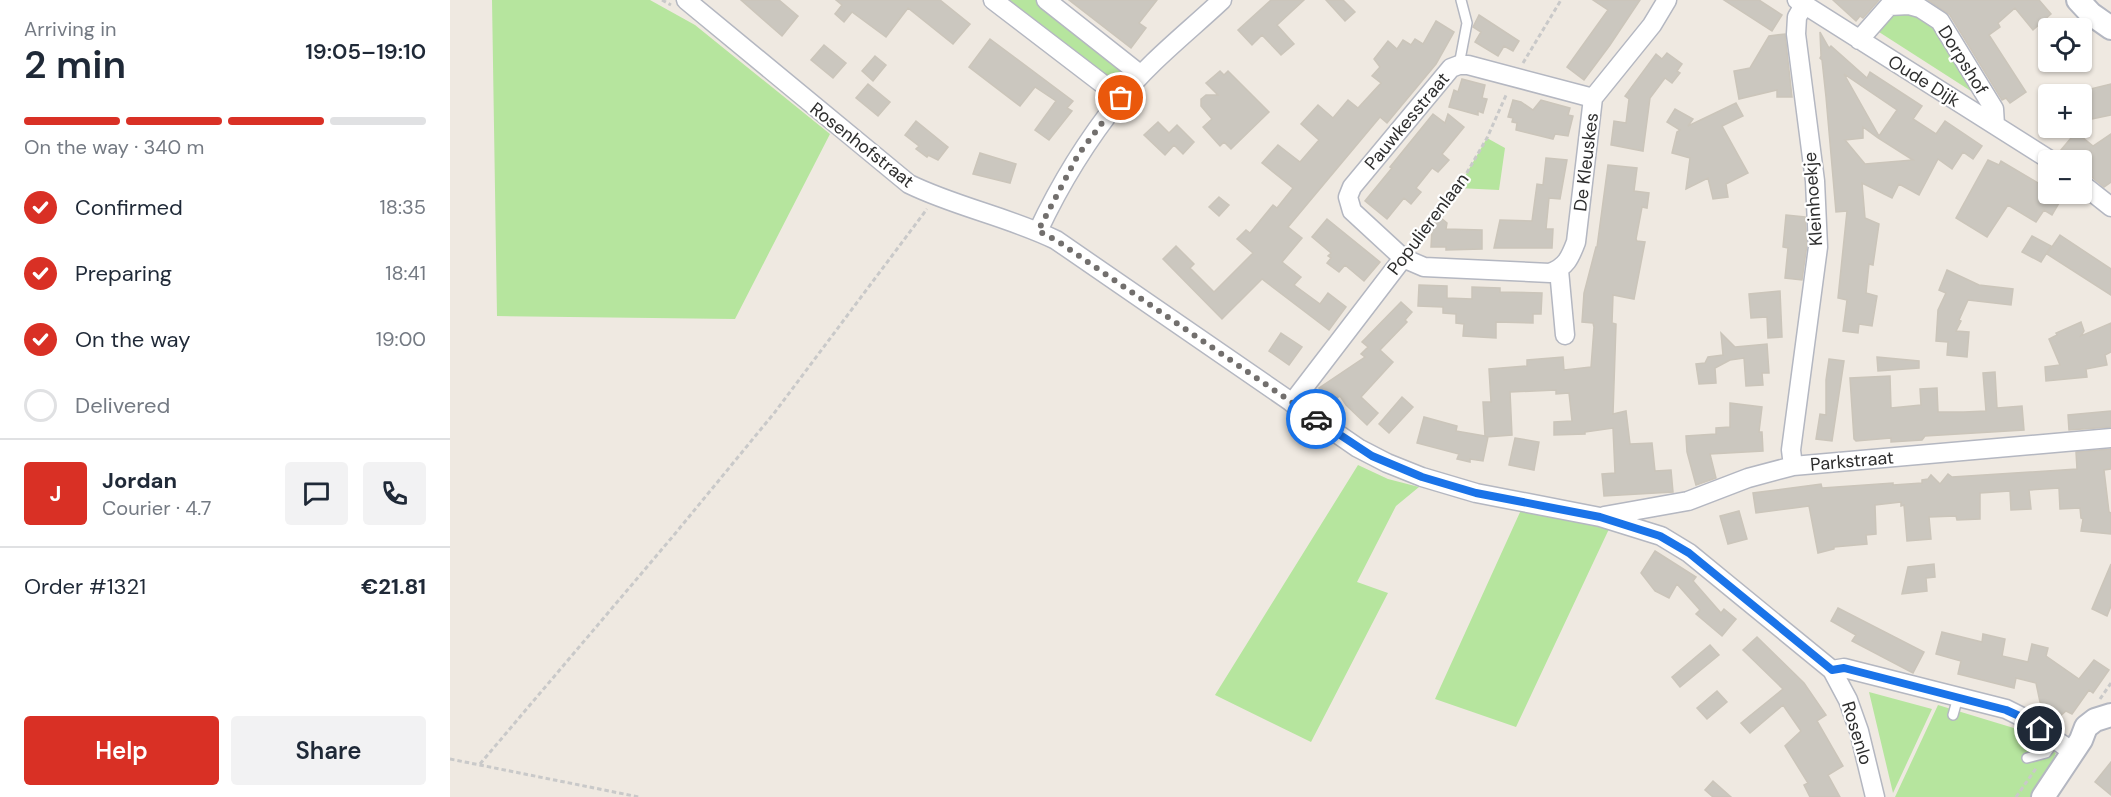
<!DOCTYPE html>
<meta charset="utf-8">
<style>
:root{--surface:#fff;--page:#f2f2f3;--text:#1f2937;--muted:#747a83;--line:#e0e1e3;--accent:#d93025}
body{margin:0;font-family:"DM Sans",sans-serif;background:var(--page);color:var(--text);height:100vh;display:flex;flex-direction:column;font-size:22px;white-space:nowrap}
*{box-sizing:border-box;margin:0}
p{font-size:20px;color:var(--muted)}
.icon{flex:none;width:33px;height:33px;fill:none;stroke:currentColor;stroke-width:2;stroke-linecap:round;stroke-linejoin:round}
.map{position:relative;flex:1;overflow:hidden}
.panel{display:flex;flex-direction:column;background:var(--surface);width:450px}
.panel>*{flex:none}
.fabs{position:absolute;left:1588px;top:18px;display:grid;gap:12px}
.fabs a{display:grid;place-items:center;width:54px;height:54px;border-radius:6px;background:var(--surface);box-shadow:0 2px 4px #0004;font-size:30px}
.pin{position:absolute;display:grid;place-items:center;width:51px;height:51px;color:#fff;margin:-26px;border:3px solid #fff;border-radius:50%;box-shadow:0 2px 6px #0007}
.courier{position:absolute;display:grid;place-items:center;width:60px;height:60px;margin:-30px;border:4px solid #1a73e8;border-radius:50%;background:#fff;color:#222;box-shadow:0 2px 8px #0007}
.head em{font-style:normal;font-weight:600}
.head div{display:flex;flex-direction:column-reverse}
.head{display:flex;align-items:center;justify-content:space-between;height:102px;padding:0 24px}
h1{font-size:39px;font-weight:600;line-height:45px}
.bar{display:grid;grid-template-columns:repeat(4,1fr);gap:9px 6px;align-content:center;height:72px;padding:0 24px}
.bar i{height:8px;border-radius:4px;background:var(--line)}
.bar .current{background:var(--accent)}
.bar p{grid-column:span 4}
.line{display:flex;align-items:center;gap:15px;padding:0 24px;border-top:2px solid var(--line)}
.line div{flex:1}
.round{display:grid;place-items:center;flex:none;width:63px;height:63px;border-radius:6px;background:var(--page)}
ol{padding:0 24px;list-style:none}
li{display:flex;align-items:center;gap:18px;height:66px}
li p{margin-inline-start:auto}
li .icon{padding:6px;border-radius:50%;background:var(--accent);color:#fff;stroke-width:4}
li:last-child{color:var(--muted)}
li i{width:33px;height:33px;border:3px solid var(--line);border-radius:50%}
.button{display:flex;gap:12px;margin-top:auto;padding:12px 24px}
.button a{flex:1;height:69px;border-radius:6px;background:var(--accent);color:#fff;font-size:24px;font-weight:600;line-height:69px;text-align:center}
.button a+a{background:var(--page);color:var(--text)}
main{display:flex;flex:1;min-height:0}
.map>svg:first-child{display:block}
.green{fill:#b6e59e}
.building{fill:#cbc7bf;stroke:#cbc5ba;stroke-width:1.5;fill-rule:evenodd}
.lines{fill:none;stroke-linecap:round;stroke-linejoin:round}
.service-casing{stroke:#b4b7c1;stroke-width:12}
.minor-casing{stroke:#b4b7c1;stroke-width:21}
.tertiary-casing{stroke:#b4b7c1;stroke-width:26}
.path{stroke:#c9c9c9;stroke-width:3;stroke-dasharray:4.5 3;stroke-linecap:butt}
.service{stroke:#fff;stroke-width:9}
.minor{stroke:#fff;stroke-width:18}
.tertiary{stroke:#fff;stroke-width:22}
.done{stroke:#726f6d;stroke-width:6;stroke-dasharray:0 10.8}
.route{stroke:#1a73e8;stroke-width:8}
.labels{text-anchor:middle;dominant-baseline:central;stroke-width:4.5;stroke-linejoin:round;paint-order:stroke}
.street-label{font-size:18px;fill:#2e2e2e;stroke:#fff}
</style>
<main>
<section class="panel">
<div class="head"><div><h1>2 min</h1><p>Arriving in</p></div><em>19:05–19:10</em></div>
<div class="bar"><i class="current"></i><i class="current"></i><i class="current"></i><i></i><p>On the way · 340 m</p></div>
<ol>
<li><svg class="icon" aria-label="check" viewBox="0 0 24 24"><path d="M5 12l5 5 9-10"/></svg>Confirmed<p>18:35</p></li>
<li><svg class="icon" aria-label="check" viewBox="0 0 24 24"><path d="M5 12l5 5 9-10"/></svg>Preparing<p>18:41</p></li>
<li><svg class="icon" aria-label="check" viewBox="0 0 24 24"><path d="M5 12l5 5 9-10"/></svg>On the way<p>19:00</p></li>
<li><i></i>Delivered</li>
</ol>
<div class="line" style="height:108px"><b class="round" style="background:var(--accent);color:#fff">J</b><div><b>Jordan</b><p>Courier · 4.7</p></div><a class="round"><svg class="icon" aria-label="chat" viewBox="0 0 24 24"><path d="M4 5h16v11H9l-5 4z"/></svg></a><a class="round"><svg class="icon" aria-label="phone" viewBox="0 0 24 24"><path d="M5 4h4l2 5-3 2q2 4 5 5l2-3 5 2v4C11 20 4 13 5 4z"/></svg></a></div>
<div class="line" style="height:78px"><div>Order #1321</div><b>€21.81</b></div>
<div class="button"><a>Help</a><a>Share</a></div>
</section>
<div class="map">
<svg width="1661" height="797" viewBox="0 0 1661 797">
<rect width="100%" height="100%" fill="#efe9e1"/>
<path class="green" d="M42,0h158l45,25 135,109 -95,185 -238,-3z
M553,0h35l96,75 -9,8 -8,2z
M1459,12l28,15 37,66 -95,-61 13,-17z
M1037,138l18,10 -6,42 -41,-2z
M908,465l30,14 31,8 -23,19 -39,76 31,11 -77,149 -96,-47z
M1071,510l88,19 -93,198 -81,-28z
M1419,692l63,17 -39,84z
M1488,705l79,24 39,24 -7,16 -19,28h-135z"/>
<path class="building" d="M291,0h38l19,16 -16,20z
M386,0h104l30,24 -17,20 -45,-36 -22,29 -34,-25 -8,10 -9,-8 7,-9z
M619,0h88l-18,23 7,5 -15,20z
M821,0h33l-27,25 17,19 -13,11 -19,-20 -10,10 -14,-15z
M876,0h17l12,12 -10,9z
M1143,0h47l-30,45 -26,35 -17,-13 41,-57z
M1274,0h35l23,15 -10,16z
M1383,0h46l-16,18 -3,-2 -4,5z
M1478,0h111l12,14 -18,16 -18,-22 -17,15 2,4 -11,8 37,57 -16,11 -4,-5 -4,2 -52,-85z
M1029,15l40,26 -6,10 -9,-5 -6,10 -23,-14 6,-10 -8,-5z
M986,21l18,11 -18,32 -49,59 -7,-6 -92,110 14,11 -20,24 19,15 -7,8 26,19 8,-11 18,14 -17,23 -67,-51 -40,40 -59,-60 13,-13 18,18 -4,4 24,24 39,-39 -16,-14 9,-9 4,3 23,-28 4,3 16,-20 -31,-25 16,-18 22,17 19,-22 -18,-16 17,-19 15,13 15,-18 10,8 23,-25 -9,-7 8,-9 -6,-8 14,-18 9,8 6,-9 8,5 4,-6 8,5z
M1370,32l9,16 2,-2 36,32 3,-6 52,34 -9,13 23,15 9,-13 37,25 -9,13 -10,-7 -11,17 -14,-10 -19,36 -20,-11 -7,14 -30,-15 3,35 14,6 -6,41 -4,-1 -3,29 11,3 -5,30 -13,-2 -1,9 -15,-2 4,-31 -9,-2 9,-87 -11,1 -10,-115 -4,-37 -2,-2 1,-2zM1394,74l53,36 -18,26zM1413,127l15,11 35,22 -48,4 -20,-24 18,-2z
M1335,34l7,63h-15v-7l-38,9 -5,-28 16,-3 19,-32z
M540,39l83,62 -6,7 5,3 -23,29 -14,-10 21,-29 -21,-14 -15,19 -51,-39z
M374,45l22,18 -13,15 -22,-18z
M1217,53l15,11 -5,7 3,2 -8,10 -7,-5 -15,20 -7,53 -32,-6 3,-24 12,2 3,-24 -4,-3 31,-42 6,5z
M425,56l11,9 -13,16 -11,-10z
M770,71l4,4 4,-4 41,41 -38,37 -7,-7 -4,4 -17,-19 9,-8 -11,-13v-7l5,-4h12l-12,-12z
M1012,79l23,6 -3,13 5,1 -4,14 -5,-2v4l-29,-8 5,-17 4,2z
M418,84l22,18 -12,14 -22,-18z
M1661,84v31l-29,6v-30z
M1063,100l8,2 12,8 8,-10 29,8 -2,7 5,1 -5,20 -13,-2 -2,5 -37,-9 1,-7 -5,-1 1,-4 -5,-1z
M1286,103l7,13 -21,10 26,47 -22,11 2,13 -15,2 -5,-21 -22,11 4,-31 -18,-5 5,-21 3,-2 -13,-8 8,-13 18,10 -5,7z
M983,114l12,9 3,-9 16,13 -22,27 7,6 -11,12 -6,-4 -16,20 5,4 -10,12 -7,-6 -17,21 -22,-18 27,-33 -2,-1z
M466,121l32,26 -10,13 -10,-5 -1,2 -11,-8 3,-3 -14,-11z
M708,122l11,11 8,-8 17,17 -11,12 -9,-9 -9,10 -21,-20z
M1626,132l17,14 18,-12v48l-7,5 -22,-18v-9h-9l-12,-10z
M530,153l36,11 -6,19 -37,-9z
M1096,158l21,2 -7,39 -11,-1 -3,31h7l-1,19h-58l6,-28 32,1 5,-37 6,1z
M1538,160l11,5 2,-4 47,28 2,8 9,6 -7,12 -8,-5 -8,12 -28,-17 -21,32 -31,-19z
M1158,165l29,3 -3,23 15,2 -2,15 -5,-1 -6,32 1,2 8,1 -11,57 -21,-4 -1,28 4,1 -3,90 13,-3 4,33 22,-1 3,28 16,-1 2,22 -69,4 -2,-22 13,-1 -2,-45 -28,4v2l-31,1v-13l18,-1 -3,-28 -13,1v-4l-46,2 2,43 -26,2h2l-5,24 -13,-2v3l-13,-3 2,-5 -42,-11 7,-26 33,9 -1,5 29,5 -2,-34h8l-2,-33 38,-3v-6l36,-3 1,13 27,-3 3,-40 -1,-4 -11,-1 2,-29 12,-46h1z
M769,197l10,8 -10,11 -10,-9z
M983,211l14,12 -1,6 36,1v19l-36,1v-3h-15z
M1336,215l19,2 2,27 -5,36 -17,-2 3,-30 -5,-1z
M877,219l53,43 -16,19 -19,-16 -6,7 -12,-9 4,-5 -3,-2 3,-3 -19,-16z
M1610,235l51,34v26l-64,-41z
M1582,236l19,10 -10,16 -19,-10z
M1497,270l32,15 34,4 -2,16 -43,-5 -9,20 2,1 -5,10 13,1 -2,25 -20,-2 1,-13 -12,-1 2,-31 8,-17 -7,-3z
M969,285l28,1v12l25,1v-12l28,1v4l42,1 -1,21h-8v9l-37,-1v16l-33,-2 1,-12 -8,-1v-9l-13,-1v-6l-25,-1z
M1330,291l2,46 -14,1 -1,-21 -16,1 -2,-24z
M951,302l11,10 -7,8 2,2 -27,28 13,12 -32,35 17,16 -11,12 -21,-20 -6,-9 -10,6 -5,-1 -6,-13 46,-31 -4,-3 7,-7 -6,-5z
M1631,322l3,9 -3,5 30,-13v29l-6,3 2,10 -21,4 1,8 -41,4 -1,-14 15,-2 -11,-26 8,-4 -1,-2z
M831,333l21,14 -13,18 -20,-14z
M1271,333l14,14 32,-3 2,29h-7l1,12 -17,1 -2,-28 -14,2 -15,8 1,15 -17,1 -3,-20 9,-1 3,-6 15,-2z
M1427,357l42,4v7l-41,3z
M1379,359l15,2 -12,80 -16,-2 4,-25 6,1v-35z
M1545,372l2,36 25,-2 2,24 -99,6 -3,4 -31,2v-4l-35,3 -2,-2 -4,-61 40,-2 1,32 30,-3 -1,-16 17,-1 1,24h26l22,-1 -3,-38z
M952,397l11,10 -24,26 -10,-9z
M1280,403l32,4 -3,25h3l1,19 -53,3 6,24 -20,7 -9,-33 -1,-16 30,-2v-6l14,-1z
M1661,411v16l-42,3 -1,-15z
M1065,438l24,4 -5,28 -25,-5z
M1661,449v20l-7,1 5,42 2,1v21l-30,-3 2,-12 -2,-1 -1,-10 -20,1 -1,-21 -30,2 2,19 -20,1 -1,-19 -30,2v26l-23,1 -1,-4 -27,1 2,22 -24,2 -3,-36 -3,1v-4l-26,3 1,29 -10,1 1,9 -33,3v2l-16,4 -9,-47 -53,7 -3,-20 68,-9 1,4 71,-5v2l29,-2v-3l6,-1 3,-4 9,9 8,-10 4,3 125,-8 -1,-17z
M1289,511l8,28 -19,5 -8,-28z
M1205,551l41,26 -3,4 28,32 3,-4 12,10 -14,17 -26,-22 4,-4 -23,-26 -8,14 -14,-7 -14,-18z
M1484,564l1,13 -9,1 1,13 -25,3 6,-27z
M1661,564v42l-4,10 -15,-7z
M1388,608l86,44 -11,21 -61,-32 4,-6 -25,-14z
M1492,632l40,10 1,-8 22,5 -3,17 26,6 4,-18 16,4 -2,8 33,23 15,-19 15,10 -16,23 -4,-3 -17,24 -6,-3 -6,5 -20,-14 -4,-19 -20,-5 -2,10 -56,-14 3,-13 -25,-7z
M1307,637l47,46 22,32 -9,6 26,45 -15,9 12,22h-30l-6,-12 4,-2 -23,-37 16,-15 -18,-26 -33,28 -9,-10 42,-34 -40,-39z
M1260,645l9,10 -39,32 -8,-10z
M1267,691l10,11 -20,17 -10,-11z
M1661,762v33l-16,-13z
M1263,781l18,16h-18l-8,-7z"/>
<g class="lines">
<defs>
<path id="service" d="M1009,65l8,-42 -6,-23
M1503,715l5,-18
M1577,758l19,-5 9,-13"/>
<path id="minor" d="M236,0l223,184c47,23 100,33 147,56l302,208 29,15 35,14 54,16 124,24 61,19 28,17 143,117 12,-2 162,41 20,10 47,33
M543,0l128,98
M596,0l95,75
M1347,0l253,160
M1409,40l30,-34 20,-1 11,3 20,13 54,88 1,16
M1143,98l-125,-33h-9l-8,3 -99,119 -4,10 4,14 51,47 21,9 126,6c16,-6 20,-15 26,-31l17,-144 59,-73 15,-25
M1632,184l29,23
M588,231c22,-47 49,-91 82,-132 29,-37 68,-67 102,-99
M1109,270l6,65
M842,403l111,-145
M1343,466l-2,-16 27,-203 -3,-66 -19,-147 1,-17 7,-12
M1154,516l84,-15 60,-23 45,-12 318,-28
M1382,670l16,30 11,31 16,66"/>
<path id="tertiary" d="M1628,0l13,14 20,14
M1593,797l38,-57 5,-13 9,-7 16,-5"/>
</defs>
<use href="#service" class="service-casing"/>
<use href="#minor" class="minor-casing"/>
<use href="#tertiary" class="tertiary-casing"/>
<path class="path" d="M212,0l9,5
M1073,63l38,-63
M963,245l45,-57 29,-50 20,-45
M1650,699l11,-16
M0,759l189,38
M30,764l194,-229 101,-123 152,-203
M1566,797l21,-30"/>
<use href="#service" class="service"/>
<use href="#minor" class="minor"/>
<use href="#tertiary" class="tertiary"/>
</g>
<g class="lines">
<path class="done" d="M671,98l-43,57 -40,76 18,9 260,179"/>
<path class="route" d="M866,419l56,37 50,21 54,16 124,24 60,19 29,17 143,117 12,-2 162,42 20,9 14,10"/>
</g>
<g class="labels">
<g class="street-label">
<text transform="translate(1513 60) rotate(58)">Dorpshof</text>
<text transform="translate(1474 81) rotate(32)">Oude Dijk</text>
<text transform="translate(957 121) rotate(-50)">Pauwkesstraat</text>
<text transform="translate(412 145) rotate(38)">Rosenhofstraat</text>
<text transform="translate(1136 162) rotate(-83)">De Kleuskes</text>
<text transform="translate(1363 199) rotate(-94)">Kleinhoekje</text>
<text transform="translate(978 224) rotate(-53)">Populierenlaan</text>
<text transform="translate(1402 461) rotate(-5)">Parkstraat</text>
<text transform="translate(1407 733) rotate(73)">Rosenlo</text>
</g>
</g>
</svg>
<div class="fabs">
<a><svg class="icon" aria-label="locate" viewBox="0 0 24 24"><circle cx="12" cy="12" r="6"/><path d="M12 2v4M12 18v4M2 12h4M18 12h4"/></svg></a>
<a>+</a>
<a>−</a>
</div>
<div class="pin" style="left:671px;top:98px;background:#ea580c"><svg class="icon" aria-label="bag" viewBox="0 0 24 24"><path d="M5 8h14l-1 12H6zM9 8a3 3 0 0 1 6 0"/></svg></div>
<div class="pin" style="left:1590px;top:729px;background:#1f2937"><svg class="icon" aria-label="home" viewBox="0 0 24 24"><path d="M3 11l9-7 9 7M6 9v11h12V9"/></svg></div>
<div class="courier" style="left:866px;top:419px"><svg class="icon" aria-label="car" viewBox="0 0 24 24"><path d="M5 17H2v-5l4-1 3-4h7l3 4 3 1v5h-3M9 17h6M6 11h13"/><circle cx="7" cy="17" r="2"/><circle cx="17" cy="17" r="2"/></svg></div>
</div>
</main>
